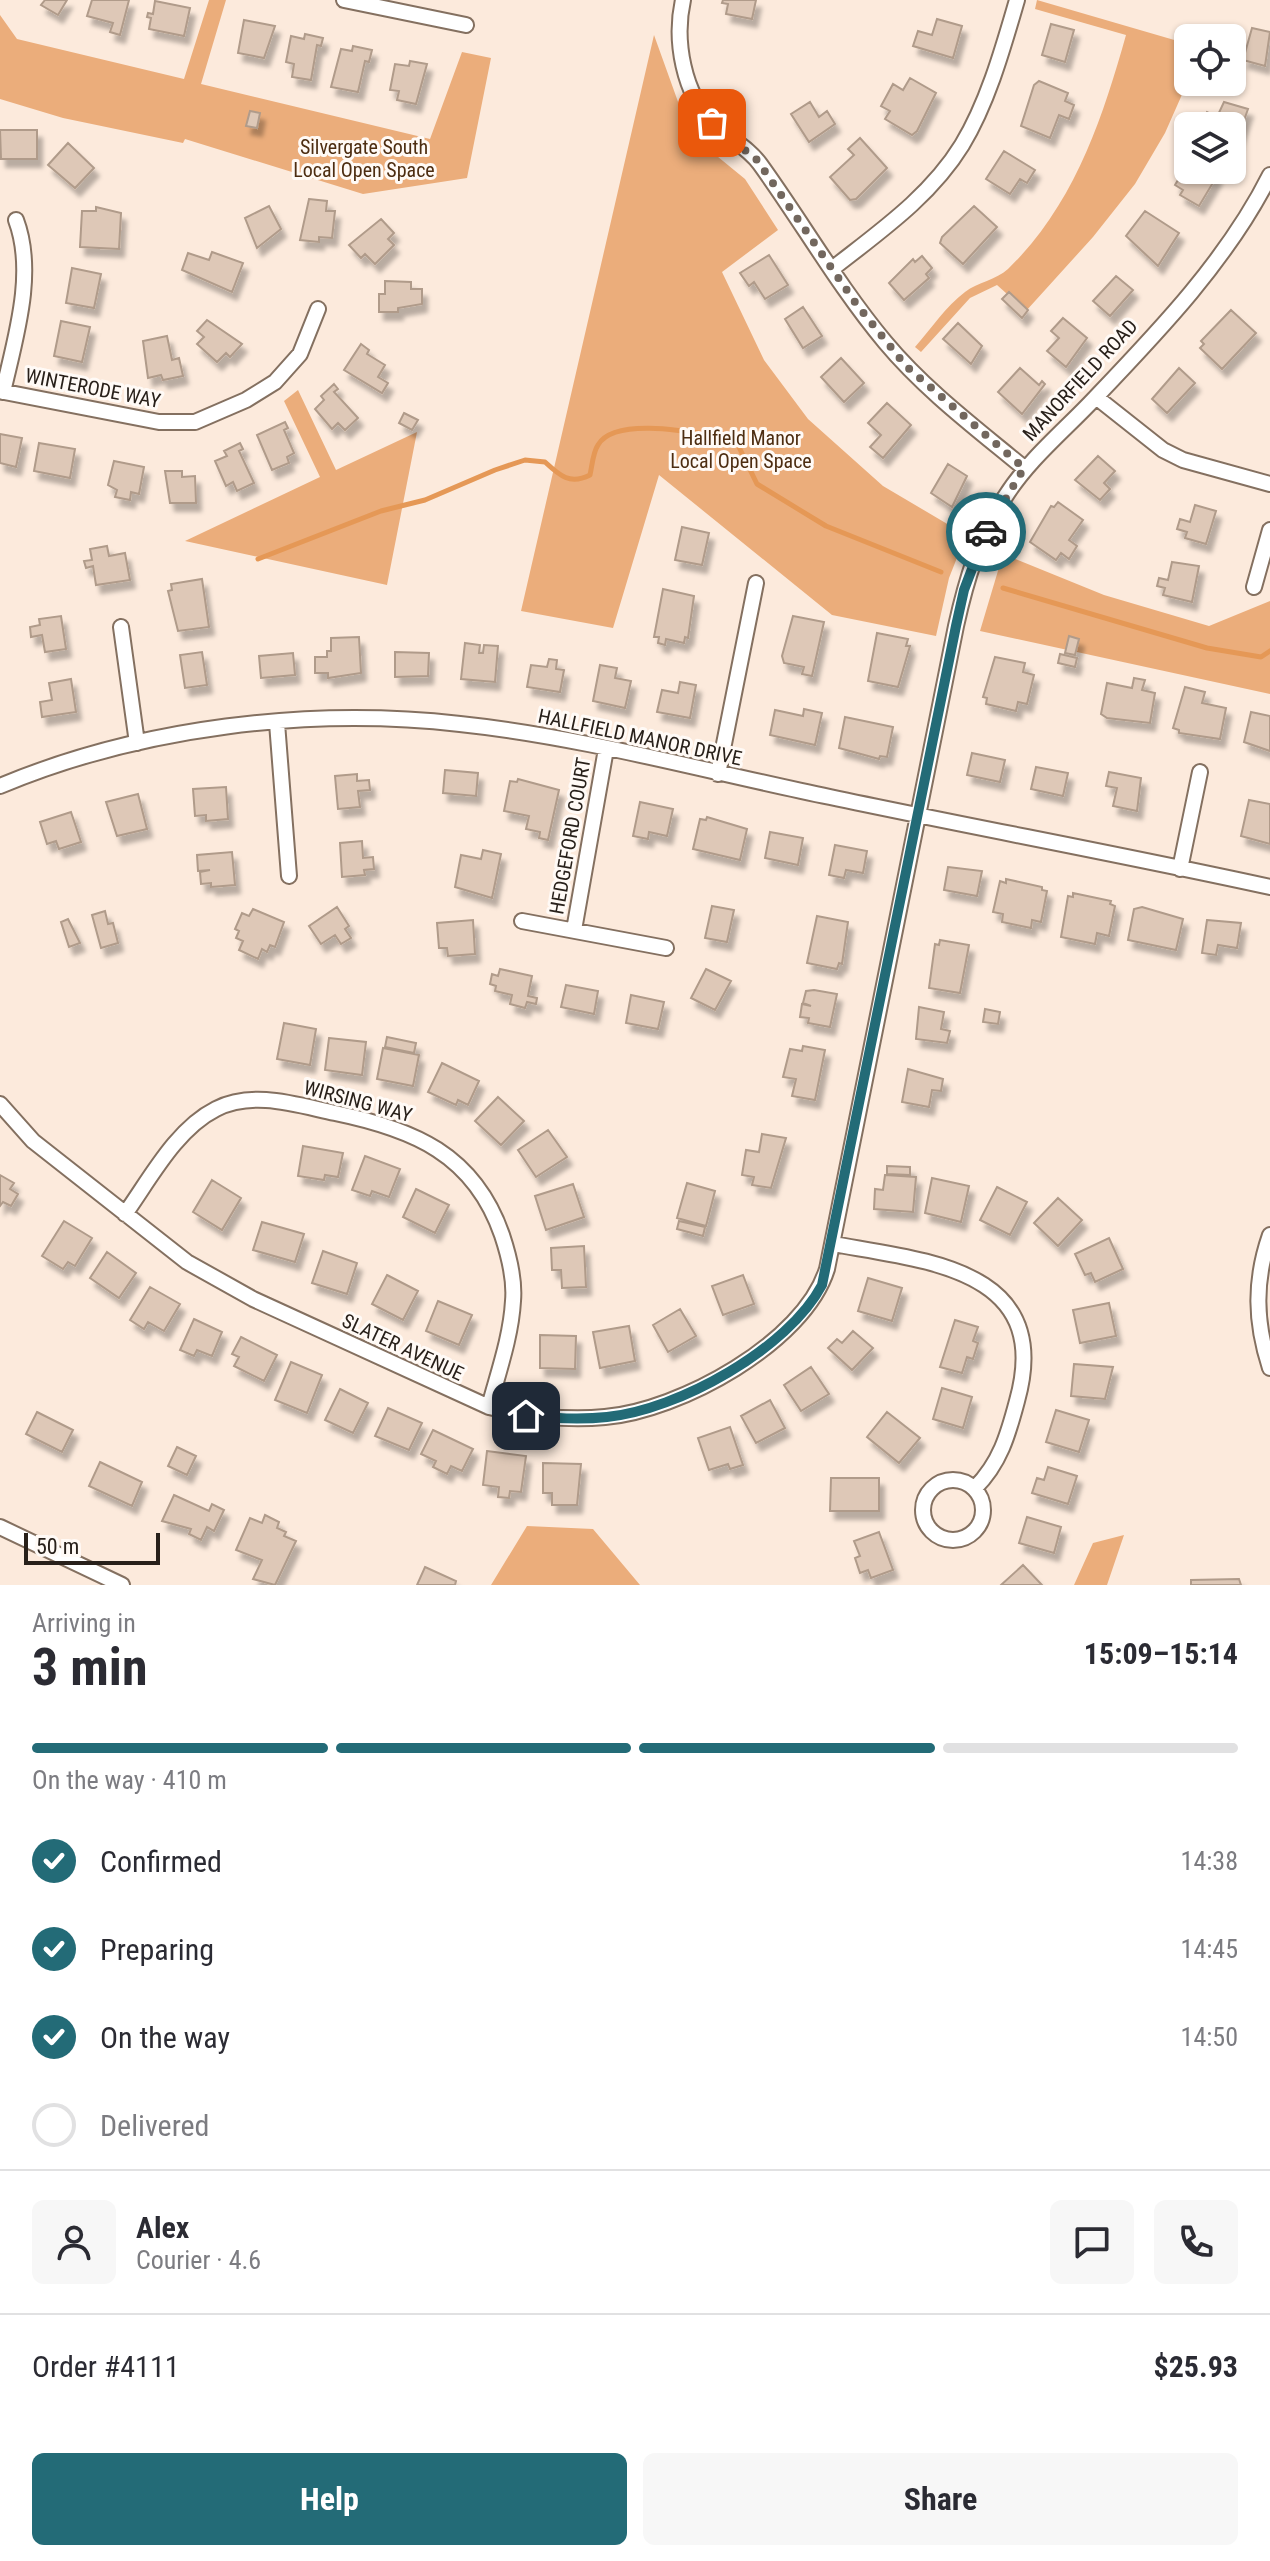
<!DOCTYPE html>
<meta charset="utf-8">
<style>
:root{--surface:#fff;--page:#f7f7f7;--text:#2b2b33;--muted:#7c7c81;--line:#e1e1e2;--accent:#236b77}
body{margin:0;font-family:"Roboto Condensed",sans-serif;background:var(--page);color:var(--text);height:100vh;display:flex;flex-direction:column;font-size:30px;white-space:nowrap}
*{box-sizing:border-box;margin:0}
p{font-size:26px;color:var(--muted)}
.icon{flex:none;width:44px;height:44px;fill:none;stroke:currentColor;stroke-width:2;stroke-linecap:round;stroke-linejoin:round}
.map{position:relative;height:1585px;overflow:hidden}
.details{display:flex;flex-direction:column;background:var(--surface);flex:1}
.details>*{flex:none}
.controls{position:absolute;left:1174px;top:24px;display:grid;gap:16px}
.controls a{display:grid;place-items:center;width:72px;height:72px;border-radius:12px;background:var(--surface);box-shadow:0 2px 6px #0004;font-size:40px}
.scale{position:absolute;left:24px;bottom:20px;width:136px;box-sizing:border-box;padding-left:8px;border:4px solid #28201a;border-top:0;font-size:22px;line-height:28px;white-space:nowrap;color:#28201a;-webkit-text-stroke:6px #fffaf6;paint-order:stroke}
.pin{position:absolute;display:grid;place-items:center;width:68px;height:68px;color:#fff;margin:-34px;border-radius:16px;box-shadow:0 4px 12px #0006}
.courier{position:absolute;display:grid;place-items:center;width:80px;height:80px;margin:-40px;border:6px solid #236b77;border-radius:50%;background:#fff;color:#222;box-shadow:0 2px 10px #0007}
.overview em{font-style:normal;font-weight:700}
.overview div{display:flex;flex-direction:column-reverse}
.overview{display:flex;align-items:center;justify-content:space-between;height:136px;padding:0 32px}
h1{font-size:52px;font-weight:700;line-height:60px}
.bar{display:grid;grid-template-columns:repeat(4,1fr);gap:12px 8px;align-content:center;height:96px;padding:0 32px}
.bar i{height:10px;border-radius:6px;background:var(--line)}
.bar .current{background:var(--accent)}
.bar p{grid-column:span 4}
.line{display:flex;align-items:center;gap:20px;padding:0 32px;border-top:2px solid var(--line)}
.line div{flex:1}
.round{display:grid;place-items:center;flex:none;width:84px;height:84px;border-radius:12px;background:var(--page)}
ol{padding:0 32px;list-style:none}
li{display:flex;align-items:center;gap:24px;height:88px}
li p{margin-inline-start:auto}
li .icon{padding:8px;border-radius:50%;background:var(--accent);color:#fff;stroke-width:4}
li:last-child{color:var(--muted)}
li i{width:44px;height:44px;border:4px solid var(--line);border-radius:50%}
.action{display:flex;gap:16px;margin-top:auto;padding:16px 32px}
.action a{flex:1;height:92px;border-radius:12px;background:var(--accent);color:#fff;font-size:32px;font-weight:700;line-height:92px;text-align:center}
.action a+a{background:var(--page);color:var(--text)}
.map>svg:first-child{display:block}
.green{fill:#ebad7b}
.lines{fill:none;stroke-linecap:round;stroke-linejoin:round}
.stream{stroke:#e59856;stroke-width:5}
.building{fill:#dec8b7;stroke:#b09b8a;stroke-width:2;filter:url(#shadow)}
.minor-casing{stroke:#847060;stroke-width:18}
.minor{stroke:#fff;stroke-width:14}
.done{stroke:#72675e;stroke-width:8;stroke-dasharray:0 14.4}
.route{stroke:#236b77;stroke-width:10}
.labels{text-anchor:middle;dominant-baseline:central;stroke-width:6;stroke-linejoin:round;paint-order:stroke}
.park-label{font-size:20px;fill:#4d2d11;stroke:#fffaf6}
.street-label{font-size:20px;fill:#28201a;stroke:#fffaf6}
</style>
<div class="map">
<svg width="1270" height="1585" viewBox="0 0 1270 1585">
<defs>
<filter id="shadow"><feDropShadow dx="5" dy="8" stdDeviation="2" flood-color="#0004"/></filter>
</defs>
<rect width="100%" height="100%" fill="#fceadc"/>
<path class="green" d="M209,0h17l-25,84 229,55 32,-87 29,6 -24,120 -104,16 -178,-55 -2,4 -120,-25 -63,-19v-84l17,24 167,40z
M1037,0l151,44v37l-23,52 -30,51 -42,53 -67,74 -29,-26 -27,13 -49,54 -6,-5c16,-18 31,-41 50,-55 13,-10 31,-12 43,-23 66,-64 94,-149 118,-234l-91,-26z
M654,35l32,89 15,19 44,36 33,51 -56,42 42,88 44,59 75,67 83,49 -17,43 -13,58 -104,-21 -173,-140 -46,153 -92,-17z
M298,390l38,80 81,-38 -30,153 -202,-44 135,-64 -36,-76z
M1003,554l101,41 105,31 61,-25v93l-290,-63z
M527,1526l66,3 47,56h-149z
M1124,1535l-17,50h-33l19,-42z"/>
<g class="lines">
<path class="stream" d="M258,559l123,-48 44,-11 70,-30 30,-10 20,2c15,14 25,23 45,13 2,-9 3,-23 8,-30 18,-31 107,-10 137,-6l22,45 69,42 115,46
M1003,588l204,60 54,9 9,-6"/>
</g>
<path class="building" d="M45,0h22l-9,15 -17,-10z
M92,0h37l-9,35 -10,-3 3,-9 -26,-7z
M723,0h33l-4,19 -26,-5 2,-10 -6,-1z
M155,1l35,7 -6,28 -35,-7 2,-11 -4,-1 1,-4 5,1z
M937,19l25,7 -9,32 -40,-12 5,-15 14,4z
M244,20l31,6 -11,32 -26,-5z
M1051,24l23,6 -9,32 -23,-7z
M1252,28l18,4 -5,34 -22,-6z
M305,34l18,4 -2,8 -4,-1 -6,35 -19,-3 2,-13 -8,-2 5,-26 13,3z
M353,46l19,4 -3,12 -4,-1 -7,31 -27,-5 10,-38 11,2z
M410,61l17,3 -11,40 -19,-4 2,-9 -9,-1 5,-26 14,2z
M910,78l26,15 -19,38 -5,4 -27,-16 5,-8 -9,-5 12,-22 10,6z
M1039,81l29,12 -3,8 9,4 -5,14 -10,-4 -9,23 -29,-12 13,-41z
M810,102l9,15 8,-6 8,13 -26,18 -18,-28z
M1224,102l24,7 -12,34 -4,-1v-16h-19l-10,-5 4,-9 10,5z
M250,111l10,2 -3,15 -11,-2z
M0,130h37v29h-36z
M860,138l27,30 -31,31 -6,1 -20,-23 24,-22 -6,-6z
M68,143l26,25 -19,20 -27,-23z
M1004,151l31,19 -8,13 -7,-4 -10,15 -24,-15z
M1194,170h12l11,6 -18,30 -19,-11 3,-5 -8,-5 6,-10 7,5z
M309,199l18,2 -1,10h9l-3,27 -13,-1v5l-19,-2z
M269,206l12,23 -24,19 -12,-30z
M974,206l23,21 -34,37 -23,-21 2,-6z
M96,207l25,6 -2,36 -39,-2 2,-36h14z
M1145,211l34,22 -21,33 -32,-30z
M381,219l13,14 -6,6 6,6 -19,19 -10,-10 -4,4 -12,-13z
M212,252l31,11 -11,29 -50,-22 6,-17 21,7z
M769,255l19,30 -23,14 -11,-17 -5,4 -9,-13z
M922,256l10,12 -6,6 3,4 -25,22 -15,-17 24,-24 2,3z
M72,268l29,6 -7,34 -28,-5z
M1116,276l17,14 -23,26 -17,-15z
M385,281l26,1v7h11v15l-24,4v4h-19v-18h6z
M1009,292l19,18 -6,8 -20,-19z
M803,307l19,29 -19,12 -18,-29z
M1231,310l25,23 -34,36 -22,-21 4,-4 -3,-3z
M1063,318l24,20 -21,29 -19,-16 12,-13 -8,-7z
M207,320l35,24 -12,13 -4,-4 -9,9 -20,-18 7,-7 -7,-6z
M61,321l29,6 -8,35 -28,-6z
M958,323l24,23 -11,18 -28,-25z
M167,336l5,24 7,-2 4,18 -20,4 -2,-5 -13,3 -5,-37z
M361,344l8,6 -2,4 18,11 -7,12 10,6 -6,10 -38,-23z
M841,358l23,25 -20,19 -23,-25z
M1020,368l19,17 3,-4 3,3 -23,30 -24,-22z
M1179,368l16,15 -28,30 -15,-14z
M334,384l4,5 -4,3 24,26 -13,12 -7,-7 -6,6 -17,-20 9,-9 -3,-4z
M887,403l24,22 -28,33 -13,-11 11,-12 -13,-12z
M404,413l14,7 -6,10 -13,-7z
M285,422l3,6 -4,2 10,23 -7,4 2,6 -17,7 -15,-35z
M0,434l22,4 -6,29 -16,-4z
M39,443l36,6 -5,29 -36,-7z
M240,443l3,6 -4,2 15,32 -17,8 -4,-9 -7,4 -11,-25 12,-5 -3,-5z
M1098,456l17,15 -11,12 6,6 -10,11 -25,-20z
M114,461l30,6 -5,27 -8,-2 -1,8 -15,-3 2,-7 -9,-5z
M948,464l19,12 -15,31 -21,-14z
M165,471h17v6l13,-1 1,27h-26z
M1058,502l25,18 -14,20 8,6 -8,13 -8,-6 -5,7 -26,-18 21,-36 3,1z
M1195,505l21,6 -10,33 -21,-6 2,-6 -10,-3 3,-10 10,3z
M682,527l27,6 -7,32 -27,-5z
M107,546l2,10 16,-3 5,27 -34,5 -3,-19 -7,2 -2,-7 8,-1 -2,-11z
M1172,562l27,4 -7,36 -29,-7 2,-7 -8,-2 2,-8 9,2z
M202,579l7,48 -31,4 -10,-40 4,-1 -1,-6z
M663,589l31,7 -6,42 -3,-1 -1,6 -18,-4 -1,6 -7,-2 1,-6h-5z
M61,616l5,33 -21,3 -3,-17 -11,2 -1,-10 10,-2 -1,-6z
M793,616l31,6 -12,54 -10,-2 2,-7 -20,-4 -2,-7z
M877,633l31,6 -2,7h4l-12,41 -30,-6z
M1069,636l10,3 -4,16 -10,-2z
M359,637l2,36 -33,5v-5h-13v-16h12v-6h4v-13z
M465,643l15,2 -1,8h4l1,-8 14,1 -3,36 -34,-3z
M202,652l5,33 -22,3 -5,-33z
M395,652l34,1 -1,23 -33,1z
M293,653l2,22 -34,3 -2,-22z
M1060,654l17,4 -2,9 -17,-4z
M995,657l30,6 -2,9 11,3 -7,29 -9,-2 -2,9 -30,-7 1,-6 -4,-1z
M549,659l8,1 -1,9 8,1 -4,22 -33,-5 4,-22 16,2z
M600,665l17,3 -2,10 16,3 -6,27 -32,-7z
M1134,678l11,2 -3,10 13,3 -5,30 -43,-5 -6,-4 6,-31 25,5z
M71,679l5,33 -34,5 -2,-15 12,-2 -3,-17z
M680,682l16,3 -6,33 -33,-6 5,-22 16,3z
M1185,687l20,5 -3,11 24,5 -6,31 -41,-6v-3l-6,-2z
M804,709l18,4 -7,32 -45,-10 5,-25 28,6z
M1251,712l19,4v35l-26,-9z
M845,717l48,10 -6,30 -7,-1 -1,3 -40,-11z
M972,753l33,7 -5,22 -33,-7z
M1036,767l32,6 -5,23 -32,-7z
M445,770l33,3 -2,23 -33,-3z
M1109,772l32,6 -4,33 -24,-5 4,-18 -11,-2z
M357,774v7l12,-1 1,10 -12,1 2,16 -22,2 -3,-33z
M518,779l41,11 -11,50 -9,-2 1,-6 -14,-3 3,-13 -25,-5 6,-30 7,1z
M226,787l2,32 -22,2v-6l-11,1 -2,-27z
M138,794l9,35 -30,7 -11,-34z
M1249,800l21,4v40l-29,-8z
M640,802l33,7 -6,27 -18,-4 -1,7 -15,-3z
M71,812l10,30 -22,7 -3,-8 -9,3 -7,-22z
M707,817l40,12 -7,31 -47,-11 7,-30 6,1z
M770,832l33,6 -5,27 -33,-7z
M362,841l1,17 10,-1 1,12 -10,1 1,5 -23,2 -2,-34z
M835,845l32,6 -4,22 -17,-3 -2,8 -15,-3z
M483,850l18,4 -9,44 -37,-11 6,-32 20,4z
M232,852l3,33 -24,2v-4l-10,1 -1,-12 10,-2 -12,1 -1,-16z
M948,867l34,4 -5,25 -33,-6z
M1006,879l36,8v3l5,1 -6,31 -9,-2 -1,8 -29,-6 1,-8 -10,-2 7,-31 6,2z
M1073,893l38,8 -1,3 5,2 -6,30 -12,-3 -2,11 -34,-7 7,-41 5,1z
M712,906l22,4 -7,32 -22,-4z
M337,907l12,19 -4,3 6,9 -10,6 -6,-9 -14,9 -12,-18z
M1142,907l41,12 -7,31 -48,-10 6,-31z
M253,909l31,13 -9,25 -5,-2 -3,7 -5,-3 -4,10 -19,-9 4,-9 -7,-3 3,-7 -4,-2 7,-16 7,3z
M105,911l3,13 5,-1 5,20 -17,5 -9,-33z
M817,916l31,6 -6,42 -3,-1 -2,6 -30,-6z
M68,919l12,24 -11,4 -8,-25z
M473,920l2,34 -27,2 -1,-8h-8l-2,-25z
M1207,920l34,3 -4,25 -19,-3 -2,10 -14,-2z
M940,940l29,5 -9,48 -31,-5 6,-44 4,1z
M500,969l32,7 -4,20 9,2 -1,6 -9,-2 -2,6 -15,-4 2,-9 -17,-4 1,-5 -6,-2 2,-10 6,2z
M706,969l25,12 -16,29 -24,-12z
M566,985l32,6 -4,23 -33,-7z
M814,990l23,4 -7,33 -22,-4 1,-5 -9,-1 2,-13 9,2 -8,-3 3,-12z
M631,995l33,7 -6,27 -32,-6z
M919,1007l25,5 -3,17 9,2 -3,12 -31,-4z
M985,1009l15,3 -2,12 -15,-2z
M284,1023l32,6 -6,36 -33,-6z
M387,1037l29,6 -2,10 -29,-6z
M329,1038l37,4 -4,33 -37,-5z
M803,1046l22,4 -10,50 -23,-4 4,-17 -13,-2 7,-28 12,2z
M383,1048l36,7 -6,31 -36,-7z
M442,1063l37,18 -11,24 -10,-5 -2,5 -28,-13z
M908,1069l35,10 -2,12 -9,-1 -3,17 -27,-5z
M498,1097l26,24 -23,24 -26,-24z
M548,1130l19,27 -31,20 -18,-27z
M762,1134l24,4 -15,50 -19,-3 2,-8 -12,-2 4,-25 13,2z
M303,1146l40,7 -5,24 -13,-2 -1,5 -26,-4z
M365,1156l35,13 -11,28 -17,-6 -2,5 -18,-6z
M887,1166l23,1v8l-23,-1z
M0,1175l14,8 -4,6 8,5 -7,12 -8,-4 -3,4z
M885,1175l31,2 -3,35 -39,-3 1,-20 8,1z
M932,1178l37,8 -8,36 -36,-9z
M212,1180l29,18 -19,32 -29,-18z
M687,1183l28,8 -9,35 -29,-8z
M573,1184l11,33 -38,13 -11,-34z
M997,1187l30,15 -17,33 -30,-15z
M416,1189l33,16 -14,28 -32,-16z
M1058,1198l24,22 -24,26 -24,-23z
M64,1221l28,17 -17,28 -7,-4 -5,7 -21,-13z
M679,1221l26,6 -2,9 -26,-7z
M262,1222l42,12 -9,28 -42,-12z
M1109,1238l14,31 -28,13 -4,-9 -6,2 -10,-21z
M584,1246l2,41 -24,1 -1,-18h-9l-1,-22z
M323,1251l34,12 -10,31 -35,-11z
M107,1252l29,21 -17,25 -29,-20z
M387,1275l31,16 -15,29 -31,-16z
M743,1275l11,29 -31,11 -11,-29z
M868,1278l34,10 -10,33 -34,-10z
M150,1287l30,17 -16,27 -16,-9 -4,7 -14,-9z
M438,1301l34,14 -13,30 -33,-14z
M1109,1303l7,33 -36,7 -7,-33z
M680,1309l16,27 -28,16 -15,-27z
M194,1319l28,13 -10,24 -15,-6 -3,6 -14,-6z
M955,1320l23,7 -5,14 5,2 -5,16 -6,-2 -5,16 -22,-6z
M629,1326l6,35 -35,7 -7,-36z
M853,1331l20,17 -21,22 -24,-22 9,-9 5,4z
M540,1335l36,1 -1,33 -35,-1z
M241,1337l36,18 -13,26 -30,-15 5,-9 -7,-3z
M291,1362l31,13 -15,38 -32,-13z
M1074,1364l39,3 -8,32 -34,-3z
M811,1367l18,27 -28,17 -17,-26z
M942,1388l30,9 -9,31 -30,-9z
M340,1389l28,14 -15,30 -28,-13z
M770,1400l15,28 -29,15 -15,-27z
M388,1408l34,15 -13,27 -34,-14z
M1056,1410l33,10 -10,32 -33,-10z
M37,1412l36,18 -11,22 -36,-18z
M887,1412l33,26 -21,25 -32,-26z
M730,1427l13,38 -13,4 -2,-5 -19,6 -11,-32z
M433,1430l40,19 -11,22 -11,-5 -4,8 -14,-7 3,-6 -15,-7z
M177,1447l19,9 -9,19 -19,-9z
M487,1451l39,5 -5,36 -11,-1 -1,7 -11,-1 1,-10 -16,-2z
M100,1462l42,20 -10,24 -43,-20z
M543,1463l38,1 -4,41h-25v-12h-9z
M1048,1467l29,9 -9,28 -36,-11 5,-15 7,2z
M831,1478h48v33h-49z
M174,1495l35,16 3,-7 12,6 -10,21 -7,-4 -6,13 -12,-6 2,-5 -29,-8z
M265,1515l14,7 -2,6 9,4 -2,4 12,5 -21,44 -22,-6 9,-19 -26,-10 14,-32 12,5z
M1027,1517l34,10 -7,26 -35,-10z
M879,1532l14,38 -22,8 -3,-8 -8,3 -5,-15 5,-2 -6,-15z
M1023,1565l19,20h-41z
M425,1567l31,14 -1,4h-38z
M1239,1579l2,6h-50v-5z"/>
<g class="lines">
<defs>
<path id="minor" d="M344,0l122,25
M683,0c-9,40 0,94 31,124 15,15 34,23 46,40 42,58 79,123 125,178 40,48 92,87 139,126
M832,269c47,-37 98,-72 130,-124 26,-43 41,-97 55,-145
M0,391l159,31h36l51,-22 29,-18 25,-28 18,-45
M3,392c12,-53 33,-119 13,-172
M1096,397l67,53 20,10 87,24
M1254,587l16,-57
M121,627l16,116
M277,723l12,153
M718,774l38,-191
M0,786c141,-59 309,-79 460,-62 124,13 248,48 370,73 146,31 294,58 440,90
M1180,869l20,-97
M522,921l144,27
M574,930l32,-181
M0,1104l33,37 154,121 66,37 236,108c38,9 76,14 116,10 74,-6 199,-74 222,-148l129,-643c10,-45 23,-90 49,-129 24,-38 59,-66 90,-99 64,-67 133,-139 175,-223
M125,1214c25,-35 51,-85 91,-105 37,-19 81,-4 119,4 78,16 139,41 167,122 7,21 13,44 11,66 -2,36 -15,72 -24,106
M1270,1235c-16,46 -15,87 0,133
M833,1244c94,17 221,25 184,157 -9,34 -17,62 -42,87
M923 1510a30 30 0 1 1 60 0a30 30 0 1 1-60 0Z
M0,1527l122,58"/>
</defs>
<use href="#minor" class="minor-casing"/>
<use href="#minor" class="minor"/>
</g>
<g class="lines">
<path class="done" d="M712,123l45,37 100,145 49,61 118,102 -38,64"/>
<path class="route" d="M526,1416c27,2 54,4 81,1 71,-7 181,-68 215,-132l134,-659 8,-36 22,-58"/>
</g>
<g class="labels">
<g class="park-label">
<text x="364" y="147">Silvergate South<tspan x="364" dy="23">Local Open Space</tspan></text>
<text x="741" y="438">Hallfield Manor<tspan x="741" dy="23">Local Open Space</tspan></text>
</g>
<g class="street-label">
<text transform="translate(1080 380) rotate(-47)">MANORFIELD ROAD</text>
<text transform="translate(93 388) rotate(11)">WINTERODE WAY</text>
<text transform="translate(640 737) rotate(12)">HALLFIELD MANOR DRIVE</text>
<text transform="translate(570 836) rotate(-80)">HEDGEFORD COURT</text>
<text transform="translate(358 1101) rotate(15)">WIRSING WAY</text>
<text transform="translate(403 1347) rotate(25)">SLATER AVENUE</text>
</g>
</g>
</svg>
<div class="controls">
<a><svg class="icon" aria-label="locate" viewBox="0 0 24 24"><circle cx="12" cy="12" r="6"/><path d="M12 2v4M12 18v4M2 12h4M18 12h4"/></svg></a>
<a><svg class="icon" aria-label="layers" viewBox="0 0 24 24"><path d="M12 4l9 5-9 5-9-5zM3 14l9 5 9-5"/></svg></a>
</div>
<div class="scale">50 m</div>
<div class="pin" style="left:712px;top:123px;background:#ea580c"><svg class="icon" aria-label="bag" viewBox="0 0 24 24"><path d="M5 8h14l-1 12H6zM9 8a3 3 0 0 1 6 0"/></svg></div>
<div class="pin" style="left:526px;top:1416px;background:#1f2937"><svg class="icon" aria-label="home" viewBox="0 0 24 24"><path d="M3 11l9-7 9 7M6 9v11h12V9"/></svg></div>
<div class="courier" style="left:986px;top:532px"><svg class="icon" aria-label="car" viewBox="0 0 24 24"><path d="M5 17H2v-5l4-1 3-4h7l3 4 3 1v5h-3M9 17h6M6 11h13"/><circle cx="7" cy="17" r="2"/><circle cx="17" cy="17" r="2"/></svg></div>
</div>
<section class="details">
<div class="overview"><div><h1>3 min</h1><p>Arriving in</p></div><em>15:09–15:14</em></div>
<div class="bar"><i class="current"></i><i class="current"></i><i class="current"></i><i></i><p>On the way · 410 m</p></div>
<ol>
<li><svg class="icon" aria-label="check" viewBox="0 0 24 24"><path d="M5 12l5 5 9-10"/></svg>Confirmed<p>14:38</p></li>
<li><svg class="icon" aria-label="check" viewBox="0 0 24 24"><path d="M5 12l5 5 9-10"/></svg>Preparing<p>14:45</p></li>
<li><svg class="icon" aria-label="check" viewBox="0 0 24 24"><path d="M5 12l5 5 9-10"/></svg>On the way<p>14:50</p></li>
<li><i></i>Delivered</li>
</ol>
<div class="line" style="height:144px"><a class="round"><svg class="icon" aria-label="person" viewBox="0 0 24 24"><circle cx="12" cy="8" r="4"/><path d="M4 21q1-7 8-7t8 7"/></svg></a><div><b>Alex</b><p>Courier · 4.6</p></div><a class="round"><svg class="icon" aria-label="chat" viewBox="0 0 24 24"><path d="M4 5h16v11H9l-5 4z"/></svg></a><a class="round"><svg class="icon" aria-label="phone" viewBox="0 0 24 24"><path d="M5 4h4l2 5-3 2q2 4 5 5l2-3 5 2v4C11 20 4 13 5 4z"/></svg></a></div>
<div class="line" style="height:104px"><div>Order #4111</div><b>$25.93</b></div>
<div class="action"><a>Help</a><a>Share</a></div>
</section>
